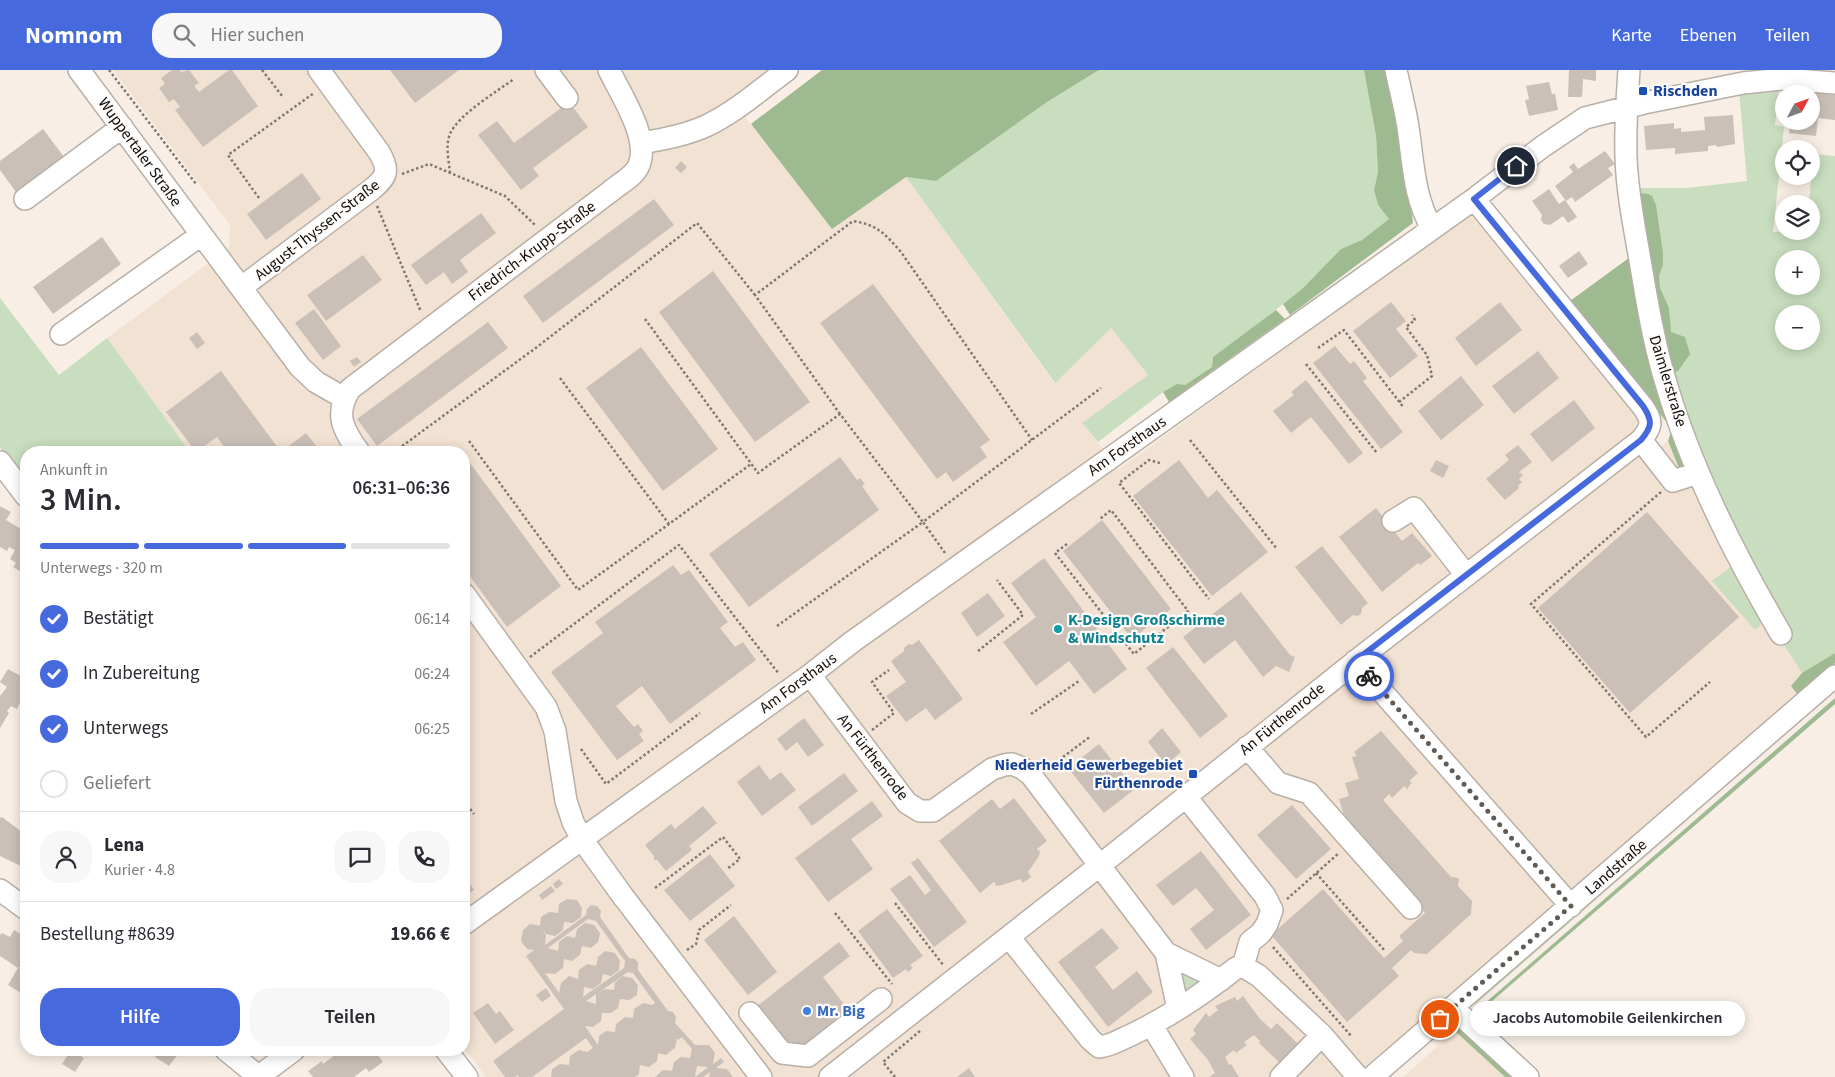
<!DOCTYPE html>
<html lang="de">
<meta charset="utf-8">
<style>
:root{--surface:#fff;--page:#f7f7f7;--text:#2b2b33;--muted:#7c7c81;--line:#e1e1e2;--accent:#466add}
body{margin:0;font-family:"Source Sans 3",sans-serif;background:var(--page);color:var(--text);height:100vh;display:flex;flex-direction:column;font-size:19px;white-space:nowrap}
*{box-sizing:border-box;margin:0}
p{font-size:16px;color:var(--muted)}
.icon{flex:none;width:28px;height:28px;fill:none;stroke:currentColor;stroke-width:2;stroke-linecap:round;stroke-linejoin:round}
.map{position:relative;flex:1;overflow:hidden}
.sheet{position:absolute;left:20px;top:376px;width:450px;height:610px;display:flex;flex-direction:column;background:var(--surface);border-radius:20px;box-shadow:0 2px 12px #0003}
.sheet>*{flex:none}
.needle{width:32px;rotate:49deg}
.controls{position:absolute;left:1775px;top:15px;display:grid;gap:10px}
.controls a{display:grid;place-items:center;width:45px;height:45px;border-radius:50%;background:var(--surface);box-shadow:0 2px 12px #0003;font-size:25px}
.pin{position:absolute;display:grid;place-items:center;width:42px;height:42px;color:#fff;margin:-21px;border:2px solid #fff;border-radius:50%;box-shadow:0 1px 5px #0007}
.courier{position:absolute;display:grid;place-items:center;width:50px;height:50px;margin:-25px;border:4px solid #466add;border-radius:50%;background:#fff;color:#222;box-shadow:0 1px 6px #0007}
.bubble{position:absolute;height:35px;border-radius:18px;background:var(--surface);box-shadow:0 2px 12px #0003;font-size:16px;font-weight:600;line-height:35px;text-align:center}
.overview em{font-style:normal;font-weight:600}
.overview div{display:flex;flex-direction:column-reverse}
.overview{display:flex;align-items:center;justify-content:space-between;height:85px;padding:0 20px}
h1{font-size:32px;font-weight:600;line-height:38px}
.bar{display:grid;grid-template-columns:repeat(4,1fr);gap:8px 5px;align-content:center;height:60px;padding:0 20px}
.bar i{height:6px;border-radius:4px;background:var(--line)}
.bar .on{background:var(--accent)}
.bar p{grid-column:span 4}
.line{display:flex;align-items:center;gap:12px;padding:0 20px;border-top:1px solid var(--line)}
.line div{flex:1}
.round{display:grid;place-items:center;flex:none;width:52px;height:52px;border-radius:20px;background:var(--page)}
ol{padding:0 20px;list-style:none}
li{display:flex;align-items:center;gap:15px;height:55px}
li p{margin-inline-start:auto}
li .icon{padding:5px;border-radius:50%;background:var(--accent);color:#fff;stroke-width:4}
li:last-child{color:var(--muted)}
li i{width:28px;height:28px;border:2px solid var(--line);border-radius:50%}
.primary-button{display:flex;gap:10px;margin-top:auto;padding:10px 20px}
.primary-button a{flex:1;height:58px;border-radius:20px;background:var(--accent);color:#fff;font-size:20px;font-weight:600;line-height:58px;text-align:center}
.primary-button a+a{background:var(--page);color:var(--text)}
header{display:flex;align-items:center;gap:30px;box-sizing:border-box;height:70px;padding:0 25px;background:var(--accent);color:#fff}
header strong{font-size:24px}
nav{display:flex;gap:28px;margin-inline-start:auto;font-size:18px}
.search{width:350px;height:45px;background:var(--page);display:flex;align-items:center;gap:12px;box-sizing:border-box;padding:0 18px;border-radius:20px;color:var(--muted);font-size:19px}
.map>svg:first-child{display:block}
.built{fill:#f2e2d3}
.green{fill:#c8debe;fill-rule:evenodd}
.forest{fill:#9dba90}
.building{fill:#cac0b8;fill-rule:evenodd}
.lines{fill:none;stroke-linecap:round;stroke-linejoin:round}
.minor-casing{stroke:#b8afa6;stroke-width:24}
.path{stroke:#7e7872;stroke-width:2.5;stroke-dasharray:2.5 2.5;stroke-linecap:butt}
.minor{stroke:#fff;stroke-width:21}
.done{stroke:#615b56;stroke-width:5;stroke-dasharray:0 9}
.route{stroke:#466add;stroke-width:6}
.transit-dot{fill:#1a4fb4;stroke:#fefcfb;stroke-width:2}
.culture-dot{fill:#0f9aa8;stroke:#fefcfb;stroke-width:2}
.shop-dot{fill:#3f7fe0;stroke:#fefcfb;stroke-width:2}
.labels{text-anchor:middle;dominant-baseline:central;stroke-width:4.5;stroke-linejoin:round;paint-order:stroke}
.transit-label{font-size:16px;font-weight:bold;fill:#164399;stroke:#fefcfb;text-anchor:start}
.street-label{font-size:16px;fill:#0f0c09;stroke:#fefcfb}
.culture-label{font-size:16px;font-weight:bold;fill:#0d838f;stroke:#fefcfb;text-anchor:start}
.shop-label{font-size:16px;font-weight:bold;fill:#366cbe;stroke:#fefcfb;text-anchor:start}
</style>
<header>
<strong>Nomnom</strong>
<div class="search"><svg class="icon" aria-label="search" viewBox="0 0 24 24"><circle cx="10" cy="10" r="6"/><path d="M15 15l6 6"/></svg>Hier suchen</div>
<nav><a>Karte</a><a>Ebenen</a><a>Teilen</a></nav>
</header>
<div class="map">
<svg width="1835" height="1007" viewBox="0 0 1835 1007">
<rect width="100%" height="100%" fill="#f8eee5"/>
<path class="built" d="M113,0h657l-39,29 101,129 74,-51 148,206 57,-55 37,47 -66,48 37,46 351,-255 190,233 8,-6 13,31 10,-2 89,169 22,34 -11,13 7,9 -86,73 -115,104 -241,205h-870l-22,-29v-596h-274l-83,-114 122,-90 1,-23z
M1455,961l50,46h-102z"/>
<path class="green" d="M1099,0h265l12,66 2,36 -4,18 4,15 11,14 -27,21 -21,9 -39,40 -53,42 -36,26 -1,10 -27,18 -22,7 -65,50 -16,-19 66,-48 -37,-47 -56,55 -149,-206 30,4 111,-79z
M1779,17l-4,38 9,2 -11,105 38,-1v-27h-2l4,-50 22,2v497l-33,20 -22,-34 -43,-88 -71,-182 -31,-181h52l60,-7 -8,-91zM1784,189h27v27h-27zM1784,244h27v27h-27z
M0,228l59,77 48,-37 83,114h-164v30l-26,-35z
M1736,493l26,45 -2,18 -5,4 -43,-49z
M1835,615v6l-359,313 1,-7z
M1178,898l27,13 -21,16z"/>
<path class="forest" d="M822,0h277l-52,32 -111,79 -30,-4 -74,52 -81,-105z
M1364,0h22l23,121 4,32 -123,92 -7,-11 19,-15 39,-40 21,-9 27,-21 -11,-14 -4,-15 4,-18 -2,-36z
M1640,123l8,1 4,2 4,9 7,48v12l-4,11 1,12 9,20 2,24 14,5 5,17 -12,17 -8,2 -20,-101z
M1633,185l58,215 -10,3 -13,-32 4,-12 -102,-128z
M1276,240l9,9 -116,83 -6,-10 14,-8 8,1 27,-18 1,-10z
M1835,583v10l-37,32 -7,-9 11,-13z
M1835,628v6l-359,311v-4z
M1460,959l9,2 49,46h-13l-50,-46z"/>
<path class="building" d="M172,0h8l1,2 8,-2 10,13 -5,3 5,6 30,-22h3l26,36 -55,41 -28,-37 5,-3 -6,-8 -5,3 -10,-14 6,-4 -4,-6z
M390,0h69l-44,33z
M1569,0h27v11l-13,-2 -1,18h-14z
M1549,12l3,12h3l3,16 -29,6 -4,-16 4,-1 -3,-13z
M1794,18l41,4v28l-17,-2 -2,18 -27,-3 2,-12h20v-27h-18z
M569,32l19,25 -55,41 6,8 -18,14 -43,-55 19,-14 17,22z
M1777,32l6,1 -1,11h-6z
M1733,45l2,29 -18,3 -1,-2 -8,1v5l-33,3v-6l-29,2 -2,-24 30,-3v6l7,-1v4l24,-2 -1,-13z
M43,59l21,28 -48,35 -16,-22v-9z
M1605,81l10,13 -7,4 5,7 -38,27 -3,-5 -6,4 -11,-15 18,-14 -4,-5 5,-4 4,6z
M681,91l6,6 -6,6 -6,-5z
M302,103l19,26 -55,41 -19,-26z
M1549,119l10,15 6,-4 12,17 -9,6 -5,-7 -13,9 -6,-1 -3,-4 1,-5 -10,-14z
M654,129l20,26 -131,98 -20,-27z
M481,143l15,20 -36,27 8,12 -16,12 -8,-12 -18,13 -15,-20z
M102,167l19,27 -68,50 -20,-27z
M1579,181l9,13 -20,14 -9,-12z
M363,185l19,25 -56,41 -19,-26z
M713,201l97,131 -55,40 -96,-130z
M873,214l117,156 -10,7 7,10 -34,25 -7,-10 -9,7 -117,-156z
M1391,232l15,19 -10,8 22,27 -28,22 -37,-47z
M1500,232l22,28 -46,36 -21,-28z
M314,239l27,37 -18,14 -28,-37z
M488,252l20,26 -131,98 -20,-27z
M197,262l8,11 -8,6 -8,-11z
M1335,276l15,18 4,-3 13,17 -4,3 40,51 -22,17 -68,-86z
M641,277l77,102 -55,42 -77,-103z
M1538,281l21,27 -45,36 -22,-28z
M357,287l4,5 -7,5 -4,-6z
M221,301l60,81 25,-19 15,19h-93l-11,-15 -21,15 -30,-40z
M1461,306l23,29 -43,35 -23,-29z
M1306,310l57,73 -14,11 -38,-47 -20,16 -18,-22 21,-16 -3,-3z
M1574,330l21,28 -43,34 -22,-28z
M1518,375l14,17 -13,10 4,3 -4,4 3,3 -4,4 1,2 -14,12 -19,-21 23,-19 -4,-5z
M464,385l97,131 -54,41 -43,-59z
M840,387l17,23 3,-2 5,6 -3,2 17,24 -130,97 -40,-53z
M1179,390l29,38 9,-8 51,62 -56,44 -79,-100z
M1436,390l13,6 -6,12 -13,-7z
M0,436l11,6 -5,8 20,12 -6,10 6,4v29l-13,-8 3,-4 -6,-4 5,-9 -6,-3 -2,4 -7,-4z
M1376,438l26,33 10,-8 20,23 -12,9 -2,-2 -36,29 -43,-55z
M1647,442l92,105 -109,96 -92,-105z
M1102,450l69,89 -39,30 -69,-88z
M1322,476l46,57 -6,5 -1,6 -4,2 -4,-1 -12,10 -46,-58z
M1044,488l83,111 -33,25 -25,-33 -33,25 -33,-44 33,-25 -25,-34z
M673,495l8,10 8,-5 39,52 -8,6 15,19 8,-5 13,18 -86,64 -28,-38 -26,20 18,21 4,-3 5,7 -4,3 5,7 -27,19 -66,-88 52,-39 -8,-11z
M1241,522l49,63 5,2 -6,15 -13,-6 -13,11 -28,-37 -31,24 -21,-27z
M988,523l17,23 -28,21 -16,-24z
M919,570l44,59 -28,21 -9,-12 -20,14 -20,-26 20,-14 -15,-21 13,-10v-3l5,-4 3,1z
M1173,577l55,69 -28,22 -54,-70z
M8,599l18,10v11l-9,19 -6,-3 -4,5 2,2 -9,15v-32l7,-9 -7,-5z
M804,648l20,27 -16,12 -11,-15 -11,9 -9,-12z
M1162,658l19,24 -15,13 -18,-23z
M1381,661l37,42 -9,8 3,1 -5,7 -3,-3 -12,12 -3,-4 -6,6 68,77 8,1 -1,8 14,15 -1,13 -44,40 -13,-1 -3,-3 -19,18 7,8 -52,46 -76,-87 52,-46 61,69 19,-17 -4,-5 26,-23 -79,-91 -7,-23 10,-3 -4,-13 14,-4 -7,-22 5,-1 -3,-4z
M1099,674l36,45 -31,24 -36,-45z
M759,695l11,15 11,-8 15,18 -34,26 -25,-34z
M844,703l14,18 -46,35 -14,-19z
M1014,728l33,43 -10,8 2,2 1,-1 -1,6 -11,16 3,5 -8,6 -3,-4 -18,6 -7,1 1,-2 -2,-2 -14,11 -41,-52 53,-42 8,10z
M872,731l11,15 -32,23 22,30 -45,33 -33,-44z
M1292,735l39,44 -35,30 -39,-44z
M703,736l14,17 -28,23 3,4 -26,21 -9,-11h-3v-4l-9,-11 26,-21 4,5z
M2,747l24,18v32l-4,-3 -1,2 -21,-10v-38z
M1201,781l50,64 -45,35 -16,-21 24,-19 -18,-22 -23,18 -17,-21z
M710,784l25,32 -45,35 -26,-31z
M918,788l49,64 -33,25 -44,-58 20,-14 15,20 6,-5 -20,-27z
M559,809l4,5 -7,5 -3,-5z
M470,814l4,6 -10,7v-8z
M551,816l4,5 -13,9 -3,-5z
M567,829l10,1 5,8 -1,9 -8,6 -9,-1 -1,8 -8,6 -9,-2 -6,-7 6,8 -1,10 41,-30 1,-6 4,-4 6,1 4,5 -1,6 29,41 6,1 3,3v8l30,41 5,1 3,5 -1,6 20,22h14l6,8 -2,11 8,-6 3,4 -8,6 11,1 6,8h-24l1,-5 -7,5h-48l8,-7 9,1 2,-9 7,-5 9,1 2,-9 -10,-12 -4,3 -1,-2 -2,10 -9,7 -8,-2 -1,8 -8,6 -9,-2 -1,9 -4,3h-84l1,-8 8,-5 9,1 1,-9 9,-6 8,2 6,-4 -7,-10 -54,39h-13l-1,-2 -3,2h-10l-12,-16 71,-52 -38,-53 8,-6 -7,-1 -6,-8 2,-11 7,-6 10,2 1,-9 8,-5 9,1 1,-9zM588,849l8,2 29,40 -1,7 -41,29 1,-10 9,2 8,-6 2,-9 8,2 8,-6 1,-9 -5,-8 -10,-2 -7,6 -2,9 -9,-2 -8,6 -1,9 -9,-3 -8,7 -2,10 -14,-20 10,1 8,-6 1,-9 8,2 8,-6 2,-9 9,2 7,-6 2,-9 -6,-8 -9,-2 -8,6 -2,9 -8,-2 -8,6 -1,9 -10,-3zM628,902l5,1 22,30 -3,2 -9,-2 -9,6 -1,9 -8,-1 -9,7 -1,8 -9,-1 -7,5 -1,9 -13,-19 8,1 8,-6 1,-8h9l7,-5 2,-9 9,1 8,-5 1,-10 -6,-7 -9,-2 -8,6 -1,8 -9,-1 -7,4zM596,924v10l-10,-3zM697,996l10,1v1l-12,9z
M887,839l36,47 -13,9 3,3 -5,4 -2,-3 -13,9 -35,-47z
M734,846l43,56 -29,23 -44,-55z
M1102,858l17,20 -24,19 18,23 24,-19 16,21 -45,35 -50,-65z
M14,860l12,7v20l-7,11 7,5v9l-5,11 -13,-8 10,-17 -18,-12v-21l2,-2 8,4z
M839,872l11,14 -27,21 27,35 -44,35 -20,-2 -30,-38z
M546,918l5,8 -9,6 -6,-7z
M1243,926l17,23 11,10 6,-6 22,22 -18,19 -22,-21 1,-2 -6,-6 -10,7 3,3 -11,8 -2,-3 -9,7 4,8 2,-1 8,13h-30l6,-4 -7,-13 -18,-21 6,-5 -3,-4 13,-17 3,4 9,-7 -3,-4 20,-9 2,4z
M488,933l8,11 4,-3 14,19 -19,14 -22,-31z
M71,980l13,8 -9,14 -13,-8z
M151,980h30l-12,16 -14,-9 2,-3z
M346,980h28l9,12 -14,10 -3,-4 -12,9h-41l-5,-6 14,-10 1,3 13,-10 2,2z
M969,998l6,9h-18z"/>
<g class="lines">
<defs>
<path id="minor" d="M79,0l221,297 16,15 28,16
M546,0l21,28
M1396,0c4,19 9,38 12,57 5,34 6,72 24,101
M1629,0c-2,29 -4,58 -3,87 1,36 9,73 15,109 6,36 12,72 22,107 26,92 70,179 118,261
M642,73c22,-4 44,-8 64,-17 30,-14 55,-37 81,-56
M25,129l97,-72
M242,217l129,-97c16,-13 19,-19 8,-38l-60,-82
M61,264l140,-99
M1641,370l32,41 25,-8
M359,382c-16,-22 -25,-38 -9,-63l261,-198c8,-7 24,-15 28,-26 11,-27 -18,-70 -30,-95
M0,392l26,34
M1393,451l21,-13 52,67
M464,524l82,113 9,24 11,70 7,21 8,16 41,57 139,182
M1355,591l216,245
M810,605l97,128 13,8h13l59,-42 12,-4 8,-1 10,4 9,7 135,178 55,27
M1247,677l31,36 31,10 102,115
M0,820l26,19
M464,854l346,-249 42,-33 622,-443 68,-52 43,-29 59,-15 99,-20 40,-4 52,4
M1009,867l81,102 9,8c12,-1 20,-7 32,-12 38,-18 72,-41 105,-67l7,-2 7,-24 11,-9 6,-9 5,-14 -7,-14 -79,-99
M1166,883l12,56
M1243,896l16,10 63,59 36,42
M1453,938l75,69
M750,943l32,40 26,3 73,-57
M1152,956l31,51
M226,980l33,27
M446,980l21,27
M258,1007l36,-27
M830,1007l269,-211 262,-209 280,-217c11,-13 12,-19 2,-33l-169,-208
M1281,1007l41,-42
M1372,1007l463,-401"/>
</defs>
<use href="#minor" class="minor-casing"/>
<path class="path" d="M109,0l87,114
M262,0l21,27
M450,103c-1,-12 -5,-27 0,-39 8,-19 46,-42 64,-55
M402,104l27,-10 76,32 31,30
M259,128l-31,-43 86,-62
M377,136l44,106
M645,249l113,154 82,-59 83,108 -146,104
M1318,278l26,-18 60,78
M1306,294l71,89
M560,308l109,146 82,-60
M1399,332l33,-26 -5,-21 -21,-28 9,-7 -3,-5
M840,344l-85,-119 98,-74c25,4 32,13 48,31l131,188
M1190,370l87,109
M469,371l109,149 91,-66
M394,382l143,-105 160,-124 58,72
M1160,393l-11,-3 -30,23 90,116
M1661,422l-130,112 115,133 64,-55
M1067,474l-12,9 79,101 54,-43 -77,-101 -11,9
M945,483l-22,-31 178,-134
M978,581l45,-36 -26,-35
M530,587l149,-112 100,129
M1031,644l48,-33
M872,660l22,-17 -22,-31 17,-12
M581,679l25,35 94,-71
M1047,699l44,-33
M464,731l10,13
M1316,803l69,78
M655,818l68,-51 17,22 -13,10
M1287,829l52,-46
M895,833l49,63
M835,843l57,71
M1273,877l79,90
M687,880l9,-6 3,-14 32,-25
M895,1007l-12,-15 37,-31"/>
<use href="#minor" class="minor"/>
</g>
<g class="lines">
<path class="done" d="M1369,606l202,230 -131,113"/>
<path class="route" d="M1369,606l-14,-15 286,-221c11,-13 12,-19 2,-34l-169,-207 42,-33"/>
</g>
<g class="transit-dot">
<rect x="1638" y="16" width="10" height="10" rx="2.5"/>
<rect x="1188" y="699" width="10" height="10" rx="2.5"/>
</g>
<circle class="culture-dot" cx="1058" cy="559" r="5"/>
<circle class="shop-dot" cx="807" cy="941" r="5"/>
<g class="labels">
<g class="transit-label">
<text x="1653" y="21">Rischden</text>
<text x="1183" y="695" text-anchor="end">Niederheid Gewerbegebiet<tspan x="1183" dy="18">Fürthenrode</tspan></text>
</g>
<g class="street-label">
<text transform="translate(140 82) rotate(54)">Wuppertaler Straße</text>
<text transform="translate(317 160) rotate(-38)">August-Thyssen-Straße</text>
<text transform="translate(532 181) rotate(-37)">Friedrich-Krupp-Straße</text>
<text transform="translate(1668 311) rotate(73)">Daimlerstraße</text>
<text transform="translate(1127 376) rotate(-35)">Am Forsthaus</text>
<text transform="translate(798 613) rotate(-36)">Am Forsthaus</text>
<text transform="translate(1282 649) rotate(-39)">An Fürthenrode</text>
<text transform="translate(873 687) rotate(52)">An Fürthenrode</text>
<text transform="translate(1616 797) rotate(-41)">Landstraße</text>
</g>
<g class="culture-label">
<text x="1068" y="550">K-Design Großschirme<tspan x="1068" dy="18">&amp; Windschutz</tspan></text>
</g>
<g class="shop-label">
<text x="817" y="941">Mr. Big</text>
</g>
</g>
</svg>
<div class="controls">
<a><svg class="needle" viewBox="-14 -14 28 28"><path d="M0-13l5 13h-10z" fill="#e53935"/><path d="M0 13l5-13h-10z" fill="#7c7c81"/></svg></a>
<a><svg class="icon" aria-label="locate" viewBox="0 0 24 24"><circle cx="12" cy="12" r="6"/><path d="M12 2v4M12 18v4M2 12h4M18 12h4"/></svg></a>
<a><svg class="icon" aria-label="layers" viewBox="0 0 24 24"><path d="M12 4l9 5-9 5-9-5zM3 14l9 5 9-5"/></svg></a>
<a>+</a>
<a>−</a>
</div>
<div class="pin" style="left:1440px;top:949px;background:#ea580c"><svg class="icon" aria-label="bag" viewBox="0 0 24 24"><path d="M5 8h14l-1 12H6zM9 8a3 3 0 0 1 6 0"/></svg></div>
<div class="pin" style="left:1516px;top:96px;background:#1f2937"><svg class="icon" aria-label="home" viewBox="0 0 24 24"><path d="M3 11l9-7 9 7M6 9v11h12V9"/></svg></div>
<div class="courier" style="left:1369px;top:606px"><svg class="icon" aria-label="bike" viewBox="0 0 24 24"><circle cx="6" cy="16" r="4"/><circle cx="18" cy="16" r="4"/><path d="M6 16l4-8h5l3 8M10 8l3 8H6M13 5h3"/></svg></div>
<div class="bubble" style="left:1470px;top:931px;width:275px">Jacobs Automobile Geilenkirchen</div>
<section class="sheet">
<div class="overview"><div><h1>3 Min.</h1><p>Ankunft in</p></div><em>06:31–06:36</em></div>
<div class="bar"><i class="on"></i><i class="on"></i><i class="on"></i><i></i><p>Unterwegs · 320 m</p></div>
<ol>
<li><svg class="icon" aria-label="check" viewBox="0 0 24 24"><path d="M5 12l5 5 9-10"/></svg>Bestätigt<p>06:14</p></li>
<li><svg class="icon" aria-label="check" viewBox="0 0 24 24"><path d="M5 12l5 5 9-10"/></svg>In Zubereitung<p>06:24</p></li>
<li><svg class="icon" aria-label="check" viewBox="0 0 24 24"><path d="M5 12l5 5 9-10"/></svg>Unterwegs<p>06:25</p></li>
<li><i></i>Geliefert</li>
</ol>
<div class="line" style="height:90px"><a class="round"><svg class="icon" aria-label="person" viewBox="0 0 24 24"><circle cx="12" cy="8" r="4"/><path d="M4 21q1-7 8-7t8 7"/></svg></a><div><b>Lena</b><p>Kurier · 4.8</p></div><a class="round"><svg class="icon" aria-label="chat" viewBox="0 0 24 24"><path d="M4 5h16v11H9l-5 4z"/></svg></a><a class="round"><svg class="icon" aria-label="phone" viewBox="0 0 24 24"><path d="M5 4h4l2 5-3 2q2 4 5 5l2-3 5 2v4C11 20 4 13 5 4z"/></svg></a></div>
<div class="line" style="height:65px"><div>Bestellung #8639</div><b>19.66 €</b></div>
<div class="primary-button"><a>Hilfe</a><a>Teilen</a></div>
</section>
</div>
